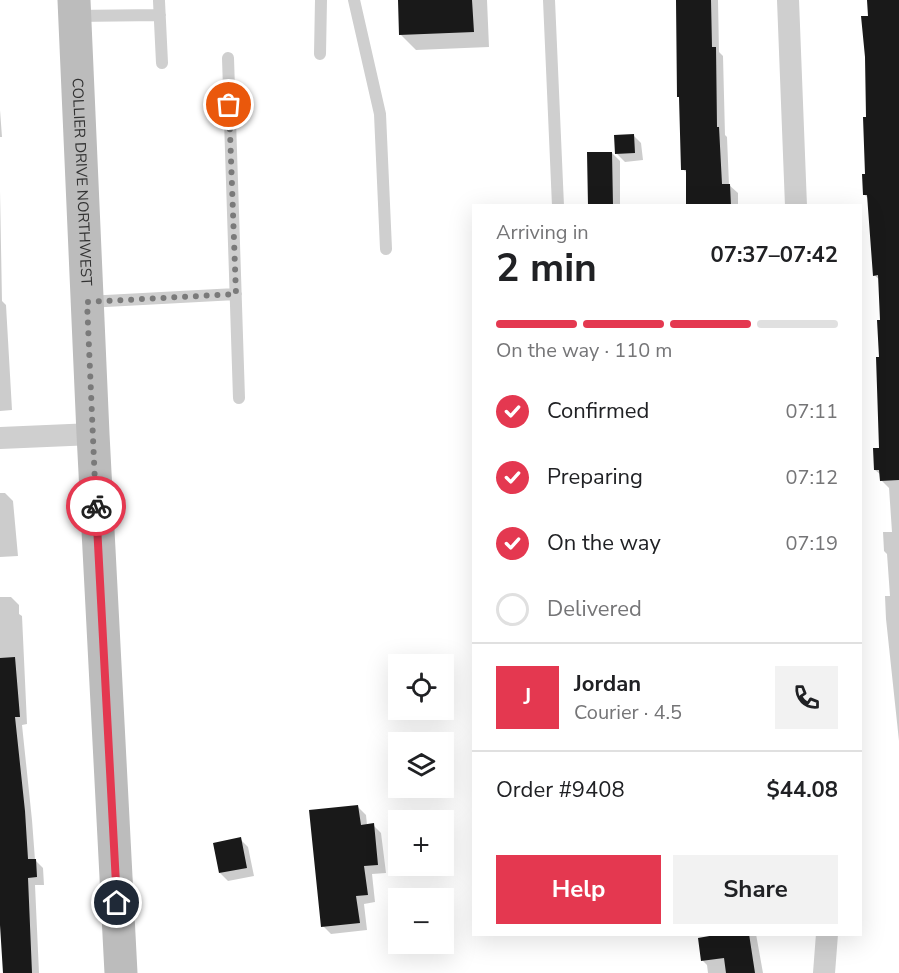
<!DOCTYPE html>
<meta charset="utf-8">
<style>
:root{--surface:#fff;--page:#f2f2f2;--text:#202124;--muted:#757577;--line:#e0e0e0;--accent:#e43850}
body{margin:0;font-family:"Nunito Sans",sans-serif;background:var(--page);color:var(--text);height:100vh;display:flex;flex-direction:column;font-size:22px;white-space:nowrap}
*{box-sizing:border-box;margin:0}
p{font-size:20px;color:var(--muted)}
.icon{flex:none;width:33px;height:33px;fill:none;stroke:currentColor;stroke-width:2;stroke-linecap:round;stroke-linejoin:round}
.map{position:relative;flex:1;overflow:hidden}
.panel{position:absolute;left:472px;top:204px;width:390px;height:732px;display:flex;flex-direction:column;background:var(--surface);border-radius:0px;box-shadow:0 6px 24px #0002}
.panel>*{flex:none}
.fabs{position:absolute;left:388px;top:654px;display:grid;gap:12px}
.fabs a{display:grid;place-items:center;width:66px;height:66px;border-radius:0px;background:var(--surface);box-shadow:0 6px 24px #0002;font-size:30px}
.pin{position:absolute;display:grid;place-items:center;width:51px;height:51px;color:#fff;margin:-26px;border:3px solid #fff;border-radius:50%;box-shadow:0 2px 6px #0007}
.courier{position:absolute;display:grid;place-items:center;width:60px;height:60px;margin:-30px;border:4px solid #e43850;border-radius:50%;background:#fff;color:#222;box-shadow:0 2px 8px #0007}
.headline em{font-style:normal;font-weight:700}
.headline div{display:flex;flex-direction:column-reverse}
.headline{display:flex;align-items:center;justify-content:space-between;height:102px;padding:0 24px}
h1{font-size:39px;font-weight:700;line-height:45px}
.bar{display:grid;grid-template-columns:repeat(4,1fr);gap:9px 6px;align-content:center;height:72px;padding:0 24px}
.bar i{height:8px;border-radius:4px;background:var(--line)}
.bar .active{background:var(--accent)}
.bar p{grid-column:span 4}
.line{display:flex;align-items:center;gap:15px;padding:0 24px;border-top:2px solid var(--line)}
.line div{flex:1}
.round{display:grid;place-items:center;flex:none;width:63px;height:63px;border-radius:0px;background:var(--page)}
ol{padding:0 24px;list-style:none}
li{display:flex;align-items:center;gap:18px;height:66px}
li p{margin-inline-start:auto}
li .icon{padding:6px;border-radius:50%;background:var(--accent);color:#fff;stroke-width:4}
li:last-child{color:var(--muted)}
li i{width:33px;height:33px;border:3px solid var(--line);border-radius:50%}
.cta{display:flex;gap:12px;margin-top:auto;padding:12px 24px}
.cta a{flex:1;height:69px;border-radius:0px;background:var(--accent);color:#fff;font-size:24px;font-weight:700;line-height:69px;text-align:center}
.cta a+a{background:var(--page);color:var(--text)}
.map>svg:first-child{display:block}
.shadow{fill:#0003}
.building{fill:#191919}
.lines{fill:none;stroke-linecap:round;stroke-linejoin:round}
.lane{stroke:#cfcfcf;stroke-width:12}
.street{stroke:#cfcfcf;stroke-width:22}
.secondary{stroke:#bcbcbc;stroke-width:33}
.done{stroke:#7a7a7a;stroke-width:6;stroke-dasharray:0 10.8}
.route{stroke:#e43850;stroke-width:8}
.labels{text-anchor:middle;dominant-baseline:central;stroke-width:6;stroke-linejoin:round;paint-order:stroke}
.street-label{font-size:15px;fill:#323232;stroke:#fff}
</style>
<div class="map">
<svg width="899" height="973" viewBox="0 0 899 973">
<rect width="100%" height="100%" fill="#fff"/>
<path class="shadow" d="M399,0h88l2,47 -73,3 -16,-16z
M677,0h41l1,52 4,4 2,79 2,2 2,48 9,8v13h-50v-32l-5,-5 -3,-71 -1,-1z
M869,0h30v741l-13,-122 -1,-23h5l-3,-42 -3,-3 -1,-19h9l-3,-44 -8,-8v-5l-6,-5 6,-21v-127l-1,-42 -6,-5 -5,-76 -5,-5 4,-76z
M0,110l2,27h-2z
M633,135l8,8 2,17 -18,2 -8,-8z
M612,153l8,8v45h-31z
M0,191l2,110 4,4 6,105 -12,1z
M0,493h5l8,8 5,55 -18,1z
M0,597h11l8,8v9l3,2 5,108 -5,1 10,95 3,40 8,8 1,17h-9l4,88h-35l-4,-88z
M358,807l8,8 1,10h6l8,8 5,40 -14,1 3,28 -11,2 3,26 -36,4 -8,-8z
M240,839l8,8 6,29 -26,5 -8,-8z
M709,934h47l7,39h-55l-1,-8 -4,-4 7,-23z"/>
<path class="building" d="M398,0h74l2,32 -75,3z
M676,0h35l1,47h4l1,80h2l3,57h8l1,22h-45v-36h-5l-2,-73h-2z
M867,0h32v480l-19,1 -1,-11h-5l-1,-22h6l-3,-91h3l-2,-37h3l-2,-45 -5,1 -6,-81h-4l-1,-21h3l-2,-57h3l-1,-60 -4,-41h7z
M634,134l1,19 -20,1 -1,-19z
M587,152h25l1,54h-25z
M15,657l5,60h-5l10,94 3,48h8l1,18 -9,1 4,95h-29l-3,-48v-267z
M358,805l3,20 13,-2 4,42 -14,1 4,29 -12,1 4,27 -39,4 -12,-117z
M241,837l6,31 -28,5 -6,-30z
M721,934h28l6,39h-29l-2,-15 -23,3 -3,-23z"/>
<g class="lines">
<path class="lane" d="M354,0l26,114 6,135
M549,0l9,206
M159,1l3,62
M74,16l86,-1
M320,54l1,-54
M228,58l11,340
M87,302l149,-8"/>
<path class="street" d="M788,0l8,206
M0,438l93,-4
M824,973l3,-39"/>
<path class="secondary" id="s1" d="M74,0l19,434 28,539"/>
</g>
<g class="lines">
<path class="done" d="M96,506l-9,-204 149,-8 -7,-189"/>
<path class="route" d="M96,506l21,397"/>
</g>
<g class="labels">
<g class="street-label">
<text stroke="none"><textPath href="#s1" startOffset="182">COLLIER DRIVE NORTHWEST</textPath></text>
</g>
</g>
</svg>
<div class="fabs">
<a><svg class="icon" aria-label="locate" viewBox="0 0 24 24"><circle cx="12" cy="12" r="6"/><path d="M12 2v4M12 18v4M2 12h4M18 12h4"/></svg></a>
<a><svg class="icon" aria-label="layers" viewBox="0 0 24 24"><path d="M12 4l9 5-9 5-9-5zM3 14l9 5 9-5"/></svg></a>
<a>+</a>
<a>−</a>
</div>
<div class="pin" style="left:229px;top:105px;background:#ea580c"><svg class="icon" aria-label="bag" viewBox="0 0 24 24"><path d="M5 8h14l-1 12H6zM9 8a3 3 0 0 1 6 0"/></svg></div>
<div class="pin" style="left:117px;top:903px;background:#1f2937"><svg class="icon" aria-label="home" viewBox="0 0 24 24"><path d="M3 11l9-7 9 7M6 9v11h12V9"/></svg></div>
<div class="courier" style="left:96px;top:506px"><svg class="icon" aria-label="bike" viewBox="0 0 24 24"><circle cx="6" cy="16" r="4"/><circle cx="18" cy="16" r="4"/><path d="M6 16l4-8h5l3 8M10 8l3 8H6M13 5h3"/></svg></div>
<section class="panel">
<div class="headline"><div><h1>2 min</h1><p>Arriving in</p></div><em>07:37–07:42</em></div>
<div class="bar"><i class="active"></i><i class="active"></i><i class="active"></i><i></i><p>On the way · 110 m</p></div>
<ol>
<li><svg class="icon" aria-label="check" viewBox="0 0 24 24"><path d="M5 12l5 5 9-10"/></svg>Confirmed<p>07:11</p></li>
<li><svg class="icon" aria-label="check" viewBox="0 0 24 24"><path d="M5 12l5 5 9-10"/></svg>Preparing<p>07:12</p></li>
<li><svg class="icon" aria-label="check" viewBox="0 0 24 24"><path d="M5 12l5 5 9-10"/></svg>On the way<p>07:19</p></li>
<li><i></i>Delivered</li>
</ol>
<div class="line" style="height:108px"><b class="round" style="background:var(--accent);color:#fff">J</b><div><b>Jordan</b><p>Courier · 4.5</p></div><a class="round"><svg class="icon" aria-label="phone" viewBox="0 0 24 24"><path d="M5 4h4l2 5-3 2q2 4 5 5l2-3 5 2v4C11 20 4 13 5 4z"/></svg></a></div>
<div class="line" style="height:78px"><div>Order #9408</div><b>$44.08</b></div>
<div class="cta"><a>Help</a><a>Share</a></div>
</section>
</div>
